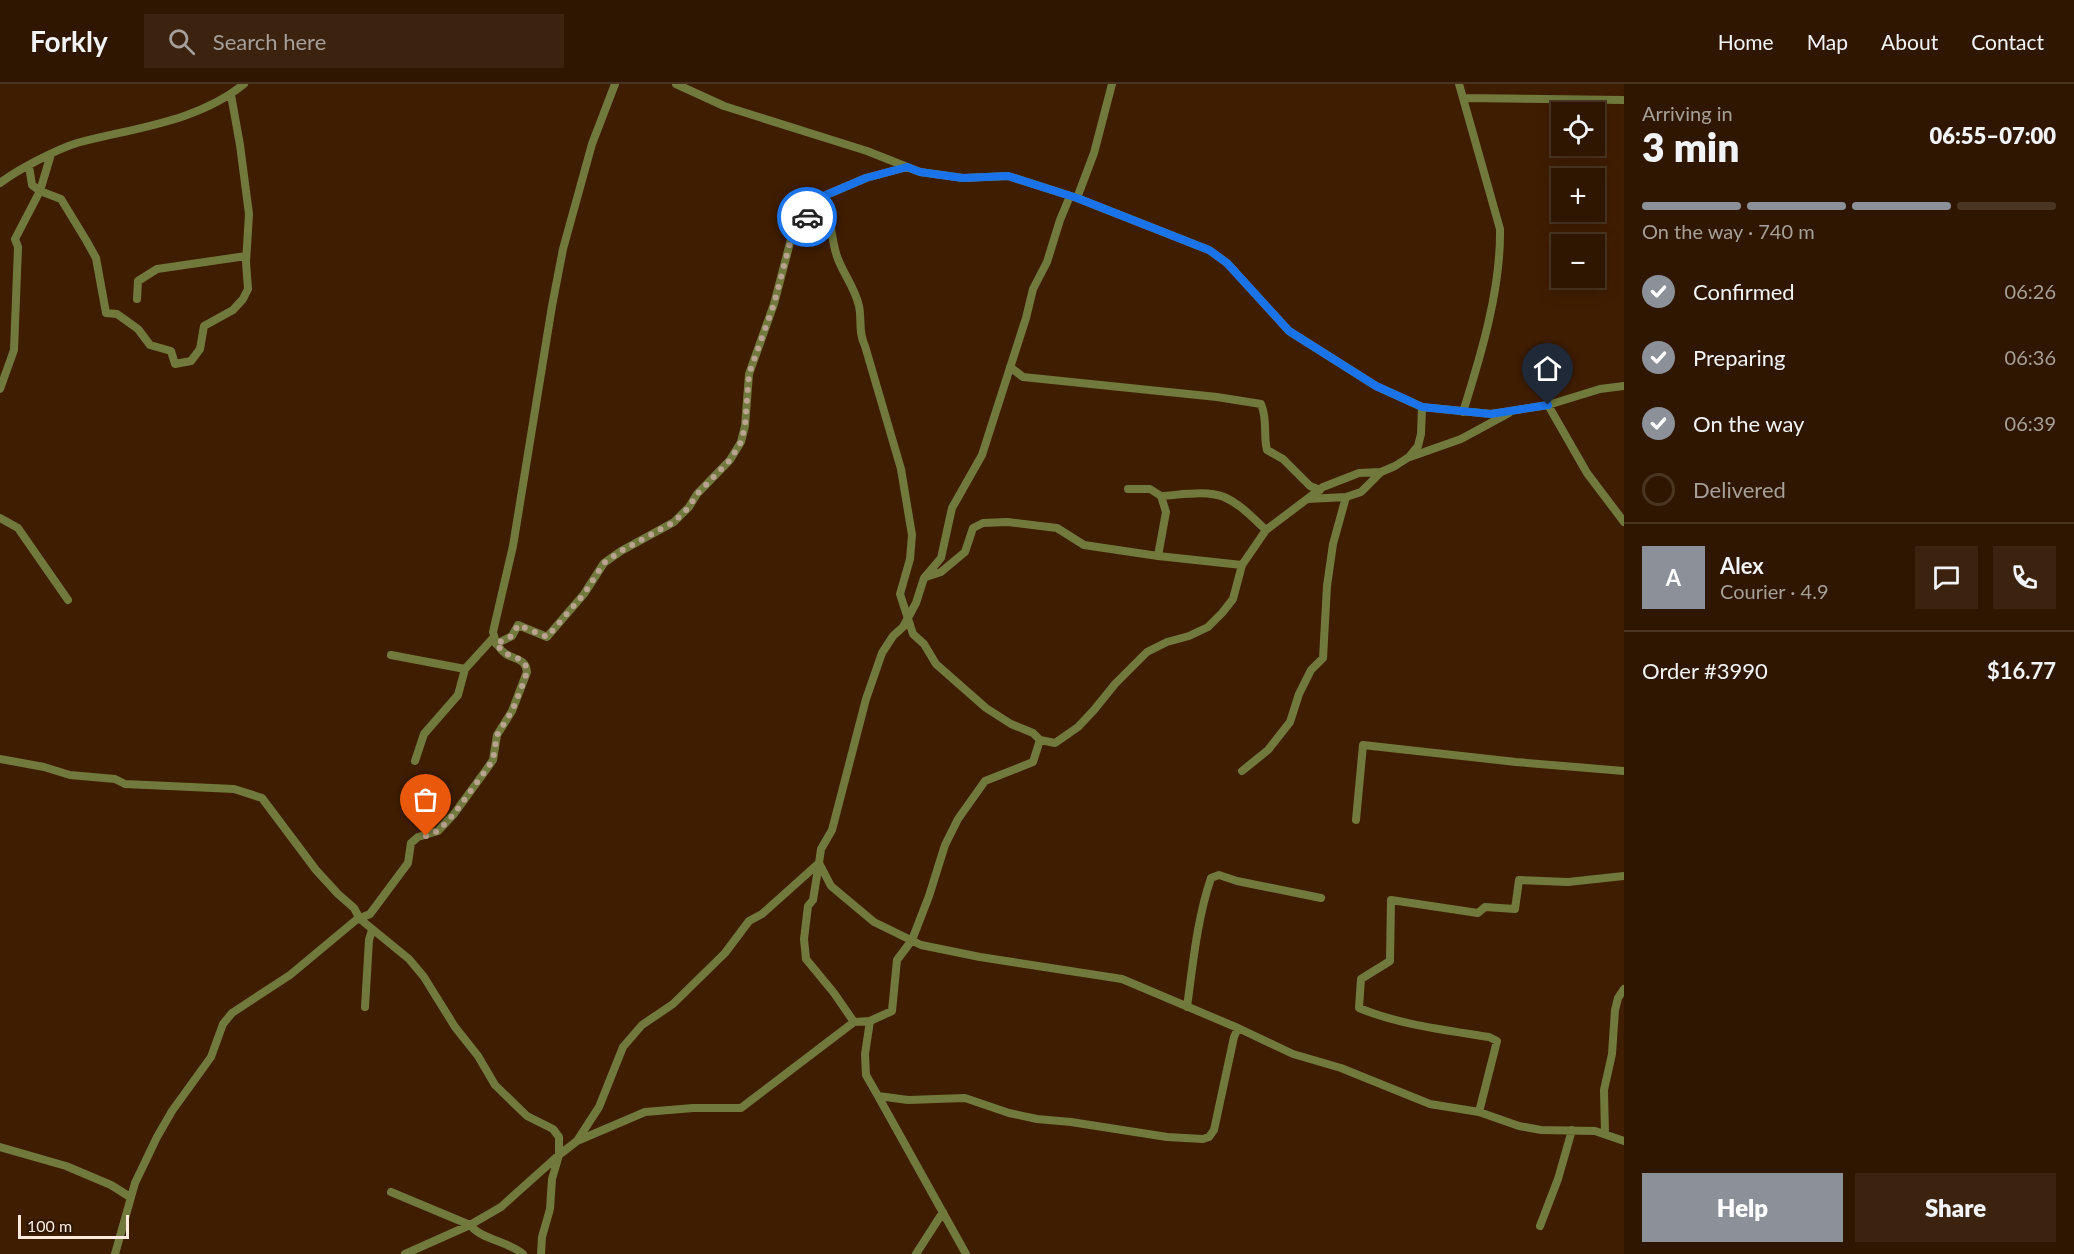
<!DOCTYPE html>
<meta charset="utf-8">
<style>
:root{--surface:#2f1600;--page:#3b230f;--text:#f1f3f6;--muted:#a79f99;--line:#4a3522;--accent:#8c9099}
body{margin:0;font-family:Lato,sans-serif;background:var(--page);color:var(--text);height:100vh;display:flex;flex-direction:column;font-size:22px;white-space:nowrap}
*{box-sizing:border-box;margin:0}
p{font-size:20px;color:var(--muted)}
.icon{flex:none;width:33px;height:33px;fill:none;stroke:currentColor;stroke-width:2;stroke-linecap:round;stroke-linejoin:round}
.map{position:relative;flex:1;overflow:hidden}
.drawer{display:flex;flex-direction:column;background:var(--surface);width:450px}
.drawer>*{flex:none}
.controls{position:absolute;left:1551px;top:18px;display:grid;gap:12px}
.controls a{display:grid;place-items:center;width:54px;height:54px;border-radius:0px;background:var(--surface);box-shadow:0 3px 15px #0003,0 0 0 2px var(--line);font-size:30px}
.scale{position:absolute;left:18px;bottom:15px;width:111px;box-sizing:border-box;padding-left:6px;border:3px solid #fceade;border-top:0;font-size:16px;line-height:21px;white-space:nowrap;color:#fceade;-webkit-text-stroke:4px #2f1704;paint-order:stroke}
.pin{position:absolute;display:grid;place-items:center;width:51px;height:51px;color:#fff;margin:-62px -26px;border-radius:50% 50% 50% 0;rotate:-45deg;box-shadow:0 0 6px #0007}
.pin .icon{rotate:45deg}
.courier{position:absolute;display:grid;place-items:center;width:60px;height:60px;margin:-30px;border:4px solid #1a73e8;border-radius:50%;background:#fff;color:#222;box-shadow:0 2px 8px #0007}
.head em{font-style:normal;font-weight:800}
.head div{display:flex;flex-direction:column-reverse}
.head{display:flex;align-items:center;justify-content:space-between;height:102px;padding:0 18px}
h1{font-size:39px;font-weight:800;line-height:45px}
.bar{display:grid;grid-template-columns:repeat(4,1fr);gap:9px 6px;align-content:center;height:72px;padding:0 18px}
.bar i{height:8px;border-radius:4px;background:var(--line)}
.bar .current{background:var(--accent)}
.bar p{grid-column:span 4}
.line{display:flex;align-items:center;gap:15px;padding:0 18px;border-top:2px solid var(--line)}
.line div{flex:1}
.round{display:grid;place-items:center;flex:none;width:63px;height:63px;border-radius:0px;background:var(--page)}
ol{padding:0 18px;list-style:none}
li{display:flex;align-items:center;gap:18px;height:66px}
li p{margin-inline-start:auto}
li .icon{padding:6px;border-radius:50%;background:var(--accent);color:#fff;stroke-width:4}
li:last-child{color:var(--muted)}
li i{width:33px;height:33px;border:3px solid var(--line);border-radius:50%}
.primary-button{display:flex;gap:12px;margin-top:auto;padding:12px 18px}
.primary-button a{flex:1;height:69px;border-radius:0px;background:var(--accent);color:#fff;font-size:24px;font-weight:800;line-height:69px;text-align:center}
.primary-button a+a{background:var(--page);color:var(--text)}
header{display:flex;align-items:center;gap:36px;box-sizing:border-box;height:84px;padding:0 30px;background:var(--surface);border-bottom:2px solid var(--line)}
header strong{font-size:28px}
nav{display:flex;gap:33px;margin-inline-start:auto;font-size:21px}
.search{width:420px;height:54px;background:var(--page);display:flex;align-items:center;gap:15px;box-sizing:border-box;padding:0 21px;border-radius:0px;color:var(--muted);font-size:22px}
main{display:flex;flex:1;min-height:0}
.map>svg:first-child{display:block}
.lines{fill:none;stroke-linecap:round;stroke-linejoin:round}
.minor{stroke:#717a3c;stroke-width:8}
.done{stroke:#baa290;stroke-width:6;stroke-dasharray:0 10.8}
.route{stroke:#1a73e8;stroke-width:8}
</style>
<header>
<strong>Forkly</strong>
<div class="search"><svg class="icon" aria-label="search" viewBox="0 0 24 24"><circle cx="10" cy="10" r="6"/><path d="M15 15l6 6"/></svg>Search here</div>
<nav><a>Home</a><a>Map</a><a>About</a><a>Contact</a></nav>
</header>
<main>
<div class="map">
<svg width="1624" height="1170" viewBox="0 0 1624 1170">
<rect width="100%" height="100%" fill="#3f1d00"/>
<g class="lines">
<path class="minor" d="M676,0l48,22 143,45 53,21 43,6 45,-2 69,22 132,52 18,13 62,68 87,55 46,21 69,7 57,-9 52,-16 24,-3
M1459,0l41,145c1,60 -19,126 -37,183
M1463,14l161,2
M29,82l3,19 8,6 21,8 25,41 10,18 10,55 11,1 21,15 12,16 21,6 4,13 16,-3 9,-12 4,-23 29,-16 10,-11 5,-10 -2,-27 3,-48 -9,-69 -9,-50
M0,99c17,-13 57,-34 77,-40 56,-15 121,-21 167,-59
M1070,112l-10,24 -13,42 -14,27 -7,29 -44,137 -30,53 -11,50 -17,20 -8,25 -13,24 -10,9 -11,17 -16,46 -34,131 -11,19 -2,14 12,23 43,36 47,23 59,12 142,22 116,49 55,26 48,14 89,36 49,8 40,14 22,4 54,1 29,10
M1077,114l17,-45 18,-69
M820,118c14,17 10,38 18,57 6,16 17,29 21,47 3,14 -1,26 6,40l36,123 11,66 -2,24 -10,35 13,40 11,10 12,20 50,44 25,16 22,9 7,7 15,3 23,-16 16,-17 21,-26 32,-32 20,-10 22,-6 19,-9 14,-14 11,-14 9,-34 24,-35 57,-43 36,-14 22,-1 14,-6 14,-9 9,-11 3,-12 1,-27
M137,215l1,-18 19,-12 89,-13
M1010,283l13,10 194,20 44,7c7,16 2,31 6,46l16,9 27,27 10,4
M0,305l14,-39 4,-103 -3,-8 25,-48 11,-37
M1548,321l39,68 37,49
M1410,373l51,-18 48,-26
M1128,405h22l11,7 5,16 -8,44 84,9
M1161,412c19,-1 45,-6 63,1 16,7 29,21 42,33
M1308,415l38,-2 15,-5 20,-20
M0,434l18,10 50,72
M926,493l15,-5 24,-20 8,-24 10,-5 24,-1 50,6 27,17 74,11
M496,560l16,-8 6,-11 29,12 37,-43 20,-31 17,-12 53,-29 15,-15 8,-13 33,-34 11,-18 4,-16 4,-52 25,-70 17,-65 8,-13 27,-31 40,-17 41,-11
M391,571l74,14
M0,675l44,8 26,8 45,4 10,5 109,5 28,9 54,72 22,24 16,14 6,11 49,40 15,18 31,50 23,29 17,29 32,31 26,13 6,8v18l-7,24 -2,30 -8,28 -1,17
M415,677l9,-27 34,-39 7,-26 29,-32
M1242,687l26,-21 22,-28 9,-28 12,-24 12,-12 4,-72 6,-42 13,-47
M1356,736l7,-75 153,17 108,9
M819,779l-6,37 -5,6 -4,33 2,20 28,34 20,29
M365,923l4,-67 3,-10
M1187,923c6,-43 10,-88 24,-129l8,-3 18,6 84,17
M870,937l22,-10 5,-51 15,-20 17,-44 16,-51 13,-26 27,-38 48,-19 7,-22
M1479,1028l18,-71 -8,-4c-43,-7 -89,-12 -130,-29l2,-29 29,-18 1,-61 87,13 7,-6 30,2 4,-29 49,2 56,-6
M1605,1050l-1,-44 8,-36 3,-44 3,-12 6,-9
M577,1057l22,-34 24,-60 19,-22 31,-21 52,-51 24,-32 13,-7 57,-51
M0,1063l66,19 45,19 19,12
M391,1108l79,33c12,15 38,16 53,29
M1540,1142l18,-47 14,-49
M115,1170l20,-71 22,-46 15,-26 39,-54 12,-33 9,-11 58,-38 66,-55 14,-6 38,-51 3,-20 7,-6 20,-6 16,-17 32,-44 7,-10 4,-25 15,-24 15,-39c-1,-13 -11,-12 -21,-18 -8,-5 -11,-13 -13,-22l20,-86 39,-240 11,-57 29,-105 23,-60
M405,1170l65,-29 31,-18 58,-52 18,-14 68,-29 48,-4h48l113,-86 16,-1 -5,33 1,21 12,21
M916,1170l27,-42
M966,1170l-88,-158 30,4 57,-2 44,15 28,6 34,3 96,15 36,2 6,-2 5,-7 20,-93 4,-9"/>
</g>
<g class="lines">
<path class="done" d="M426,752l12,-5 16,-17 32,-44 7,-10 4,-25 15,-24 9,-22 6,-17 -1,-6 -4,-6 -18,-7 -8,-9 16,-8 6,-11 29,12 37,-43 20,-31 17,-12 53,-29 15,-15 8,-13 33,-34 11,-18 4,-16 4,-52 25,-70 17,-65 16,-22"/>
<path class="route" d="M807,133l19,-22 40,-17 41,-11 13,5 43,6 45,-2 69,22 132,52 18,13 62,68 87,55 31,14 15,7 69,7 57,-9"/>
</g>
</svg>
<div class="controls">
<a><svg class="icon" aria-label="locate" viewBox="0 0 24 24"><circle cx="12" cy="12" r="6"/><path d="M12 2v4M12 18v4M2 12h4M18 12h4"/></svg></a>
<a>+</a>
<a>−</a>
</div>
<div class="scale">100 m</div>
<div class="pin" style="left:426px;top:752px;background:#ea580c"><svg class="icon" aria-label="bag" viewBox="0 0 24 24"><path d="M5 8h14l-1 12H6zM9 8a3 3 0 0 1 6 0"/></svg></div>
<div class="pin" style="left:1548px;top:321px;background:#1f2937"><svg class="icon" aria-label="home" viewBox="0 0 24 24"><path d="M3 11l9-7 9 7M6 9v11h12V9"/></svg></div>
<div class="courier" style="left:807px;top:133px"><svg class="icon" aria-label="car" viewBox="0 0 24 24"><path d="M5 17H2v-5l4-1 3-4h7l3 4 3 1v5h-3M9 17h6M6 11h13"/><circle cx="7" cy="17" r="2"/><circle cx="17" cy="17" r="2"/></svg></div>
</div>
<section class="drawer">
<div class="head"><div><h1>3 min</h1><p>Arriving in</p></div><em>06:55–07:00</em></div>
<div class="bar"><i class="current"></i><i class="current"></i><i class="current"></i><i></i><p>On the way · 740 m</p></div>
<ol>
<li><svg class="icon" aria-label="check" viewBox="0 0 24 24"><path d="M5 12l5 5 9-10"/></svg>Confirmed<p>06:26</p></li>
<li><svg class="icon" aria-label="check" viewBox="0 0 24 24"><path d="M5 12l5 5 9-10"/></svg>Preparing<p>06:36</p></li>
<li><svg class="icon" aria-label="check" viewBox="0 0 24 24"><path d="M5 12l5 5 9-10"/></svg>On the way<p>06:39</p></li>
<li><i></i>Delivered</li>
</ol>
<div class="line" style="height:108px"><b class="round" style="background:var(--accent);color:#fff">A</b><div><b>Alex</b><p>Courier · 4.9</p></div><a class="round"><svg class="icon" aria-label="chat" viewBox="0 0 24 24"><path d="M4 5h16v11H9l-5 4z"/></svg></a><a class="round"><svg class="icon" aria-label="phone" viewBox="0 0 24 24"><path d="M5 4h4l2 5-3 2q2 4 5 5l2-3 5 2v4C11 20 4 13 5 4z"/></svg></a></div>
<div class="line" style="height:78px"><div>Order #3990</div><b>$16.77</b></div>
<div class="primary-button"><a>Help</a><a>Share</a></div>
</section>
</main>
